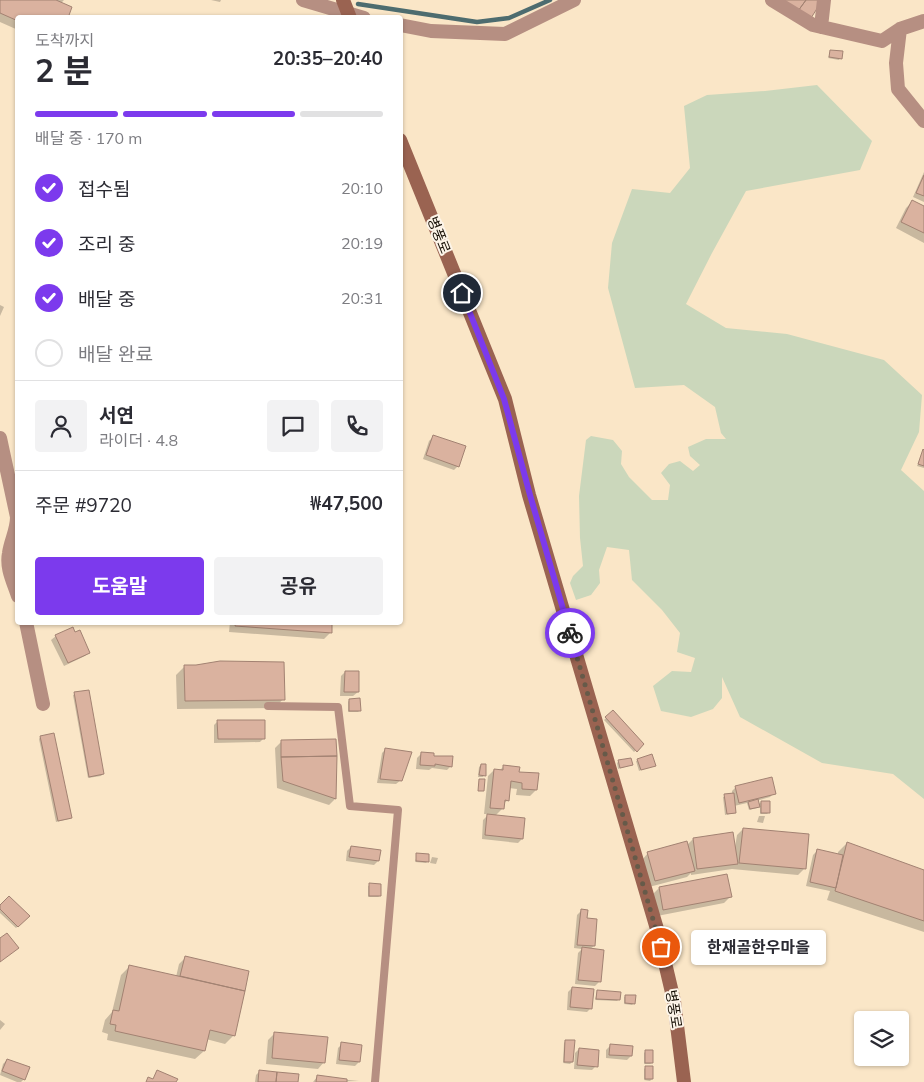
<!DOCTYPE html>
<html lang="ko">
<meta charset="utf-8">
<style>
:root{--surface:#fff;--page:#f2f2f3;--text:#2b2b33;--muted:#7c7c81;--line:#e1e1e2;--accent:#7c3aed}
body{margin:0;font-family:Mulish,"Noto Sans KR",sans-serif;background:var(--page);color:var(--text);height:100vh;display:flex;flex-direction:column;font-size:19px;white-space:nowrap}
*{box-sizing:border-box;margin:0}
p{font-size:16px;color:var(--muted)}
.icon{flex:none;width:28px;height:28px;fill:none;stroke:currentColor;stroke-width:2;stroke-linecap:round;stroke-linejoin:round}
.map{position:relative;flex:1;overflow:hidden}
.sheet{position:absolute;left:15px;top:15px;width:388px;height:610px;display:flex;flex-direction:column;background:var(--surface);border-radius:5px;box-shadow:0 1px 4px #0004}
.sheet>*{flex:none}
.controls{position:absolute;left:854px;top:1011px;display:grid;gap:10px}
.controls a{display:grid;place-items:center;width:55px;height:55px;border-radius:5px;background:var(--surface);box-shadow:0 1px 4px #0004;font-size:25px}
.pin{position:absolute;display:grid;place-items:center;width:42px;height:42px;color:#fff;margin:-21px;border:2px solid #fff;border-radius:50%;box-shadow:0 1px 5px #0007}
.courier{position:absolute;display:grid;place-items:center;width:50px;height:50px;margin:-25px;border:4px solid #7c3aed;border-radius:50%;background:#fff;color:#222;box-shadow:0 1px 6px #0007}
.bubble{position:absolute;height:35px;border-radius:5px;background:var(--surface);box-shadow:0 1px 4px #0004;font-size:16px;font-weight:700;line-height:35px;text-align:center}
.headline em{font-style:normal;font-weight:700}
.headline div{display:flex;flex-direction:column-reverse}
.headline{display:flex;align-items:center;justify-content:space-between;height:85px;padding:0 20px}
h1{font-size:32px;font-weight:700;line-height:38px}
.bar{display:grid;grid-template-columns:repeat(4,1fr);gap:8px 5px;align-content:center;height:60px;padding:0 20px}
.bar i{height:6px;border-radius:4px;background:var(--line)}
.bar .active{background:var(--accent)}
.bar p{grid-column:span 4}
.line{display:flex;align-items:center;gap:12px;padding:0 20px;border-top:1px solid var(--line)}
.line div{flex:1}
.round{display:grid;place-items:center;flex:none;width:52px;height:52px;border-radius:5px;background:var(--page)}
ol{padding:0 20px;list-style:none}
li{display:flex;align-items:center;gap:15px;height:55px}
li p{margin-inline-start:auto}
li .icon{padding:5px;border-radius:50%;background:var(--accent);color:#fff;stroke-width:4}
li:last-child{color:var(--muted)}
li i{width:28px;height:28px;border:2px solid var(--line);border-radius:50%}
.cta{display:flex;gap:10px;margin-top:auto;padding:10px 20px}
.cta a{flex:1;height:58px;border-radius:5px;background:var(--accent);color:#fff;font-size:20px;font-weight:700;line-height:58px;text-align:center}
.cta a+a{background:var(--page);color:var(--text)}
.map>svg:first-child{display:block}
.green{fill:#cbd7bb}
.shadow{fill:#0003}
.lines{fill:none;stroke-linecap:round;stroke-linejoin:round}
.stream{stroke:#4d6c6f;stroke-width:4.5}
.building{fill:#dab29f;stroke:#a28272}
.service{stroke:#b68f82;stroke-width:8}
.minor{stroke:#b68f82;stroke-width:14}
.secondary{stroke:#9a6351;stroke-width:14}
.done{stroke:#665a49;stroke-width:5;stroke-dasharray:0 9}
.route{stroke:#7c3aed;stroke-width:6}
.labels{text-anchor:middle;dominant-baseline:central;stroke-width:4;stroke-linejoin:round;paint-order:stroke}
.street-label{font-size:14px;fill:#160f05;stroke:#fdf5e9}
</style>
<div class="map">
<svg width="924" height="1082" viewBox="0 0 924 1082">
<rect width="100%" height="100%" fill="#fae6c7"/>
<path class="green" d="M817,85l55,56 -12,29 -114,21 -34,62 -26,51 40,24 61,6 97,26 38,35 -3,37 -18,38 23,21v308l-31,-25 -71,-11 -82,-46 -18,-40v21l-9,11 -22,8 -30,-6 -8,-25 19,-15 19,1 4,-14 -18,-6 3,-19 -18,-23 -30,-30 -3,-30 -22,-3 -8,23 1,13 -9,12 -15,5 -6,-17 3,-7 10,-10 -3,-28 -1,-42 7,-56 5,-4 22,4 9,11 -1,13 8,13 23,23h16l2,-15 -9,-12 8,-9 11,-3 13,10 7,-6 -10,-9 -2,-9 18,-8h20l-5,-6 -6,-26 -31,-22 -49,3 -27,-100 4,-45 20,-54 38,4 20,-25 -6,-62 23,-11 58,-4z"/>
<path class="shadow" d="M0,0h64l-3,3 -43,15v12l-18,-8z
M211,0h10l-1,2z
M831,51l9,7 -1,2 -11,-2z
M924,172v30l-11,-5z
M912,202l12,6v35l-28,-15 10,-20z
M0,305l4,2 -4,9z
M433,437l25,29 -4,4 -31,-11 6,-18z
M923,451h1v17l-7,-2z
M230,622h101l-1,11 -6,6 -95,-7z
M72,629l17,23 -4,4 -21,10 -13,-26 5,-4z
M185,666l98,33 -8,9 -98,1 -1,-34z
M345,672l13,20 -5,4h-13l1,-20z
M75,694l28,80 -2,2 -13,2 -15,-83z
M349,700l10,11 -1,1h-10v-10z
M613,712l30,32 -9,8 -30,-32z
M218,721l46,17 -4,4 -46,1v-18z
M40,737l31,81 -2,1 -13,3 -17,-83z
M335,740v59l-6,6 -52,-17 -2,-40 6,-6z
M386,749l15,31 -5,4 -19,-1 5,-30z
M421,754l12,4 18,8 -4,4 -15,-2 -3,2 -13,-1 1,-11z
M638,760l17,5 -16,6 -3,-10z
M618,762l14,3 -14,4 -1,-6z
M481,765l3,10 -1,2h-5l1,-10z
M504,766l14,7 18,17 -6,6 -14,-1 1,-6 -8,-1 -1,12 -5,4v4l-8,8 27,23 -4,4 -36,-4 1,-19 6,-6h-5l4,-38 6,-6 5,1z
M736,787l38,6 -4,4 -14,4 2,4 3,-3 8,10 -2,2h-7v-9l-3,3 -8,2 -2,-7 -13,3 1,7 -10,2 -2,-18 9,-3v-3z
M759,816h6l-2,7 -6,-1z
M743,829l61,40 -6,6 -66,-6 -41,6v-2l-4,4 -38,10 -7,-27 6,-7 39,-8 6,-6 42,8 2,-12z
M847,843l77,29v60l-97,-32 3,-9 -24,-5 7,-31 4,-4 21,4v-3z
M351,847l27,14 -4,4 -28,-4 1,-10z
M417,855l11,6 -2,2 -11,-1z
M432,857l6,1 -2,6 -6,-1z
M370,885l10,11 -2,1h-10v-11z
M659,888l72,8 -7,7 -67,13 -4,-22z
M0,907l28,9 -12,12 -16,-15z
M581,911l5,8 8,27 -4,3 9,33 -4,4 -20,-2 3,-31 4,-4 -8,-1 3,-33z
M185,958l63,14 -14,63 -9,9 -19,-5 -2,12 -9,8 -88,-19 1,-6 -6,-2 3,-12 7,-8 9,-37 9,-9 46,11 3,-13z
M572,988l19,20 -4,4 -20,-2 1,-18z
M597,992l22,7 -2,2 -22,-1z
M626,996l8,7 -2,2 -8,-1v-7z
M0,1020l5,4 -5,6z
M275,1033l49,29 -6,7 -52,-5 2,-24z
M566,1041l6,21 -2,2 -7,-1 1,-20z
M342,1044l17,18 -4,4 -19,-2 2,-16z
M610,1046l21,10 -4,4 -21,-2v-8z
M579,1049l17,17 -4,4 -18,-1 1,-16z
M646,1051l6,12 -2,1h-6v-11z
M7,1060l17,19 -3,3h-4l-17,-7 3,-11z
M646,1067l6,12 -2,2 -6,-1v-11z
M260,1071l37,11h-42l1,-7z
M317,1077l42,4 -46,1z"/>
<g class="lines">
<path class="stream" d="M358,4l119,18 32,-4 41,-18"/>
</g>
<path class="building" d="M0,0h56l16,7 -4,11h-50v3l-18,-8z
M782,0h24l-8,11z
M806,0h13l-1,7 -7,11 -13,-7z
M830,50l13,1 -1,8 -13,-2z
M924,175v21l-8,-3z
M912,200l12,6v27l-23,-11z
M433,435l33,11 -7,21 -33,-12z
M923,449l1,1v16l-6,-2z
M236,622h96v11l-97,-7z
M73,627l2,5 5,-2 10,23 -22,10 -13,-28z
M220,661l64,1 1,38 -100,1 -1,-36h12z
M345,671h14v21h-15z
M89,690l15,84 -15,3 -15,-85z
M360,698l1,13h-12v-12z
M613,710l31,34 -7,8 -32,-35z
M217,720h48v19h-47z
M54,733l18,85 -14,3 -18,-85z
M336,739l1,17 -56,1v-17z
M385,748l27,4 -10,29 -22,-2z
M421,752l13,1v3h19l-1,11 -17,-3v2l-15,-1z
M652,754l4,12 -15,4 -4,-11z
M337,756l-1,43 -53,-18 -2,-24z
M631,758l2,7 -13,3 -2,-8z
M481,764h5v12l-7,-1z
M503,765l17,2 -1,5 20,1 -2,17 -15,-1v-6l-11,-2 -2,20 -4,-1 -1,9 -14,-1 4,-39 9,1z
M772,777l4,17 -37,9 -4,-17z
M479,779h6l-1,12h-6z
M734,793l2,20 -9,1 -3,-20z
M758,799l2,8 -10,2 -2,-7z
M761,801h9v12h-9z
M487,814l38,4 -2,21 -38,-4z
M743,828l66,6 -3,35 -67,-6z
M733,832l5,32 -41,5 -4,-31z
M687,841l8,30 -40,10 -8,-29z
M847,842l77,28v51l-89,-30z
M351,846l30,4 -2,11 -30,-4z
M817,849l26,6 -7,33 -26,-6z
M416,853l13,1v8l-13,-1z
M727,874l5,23 -69,13 -4,-23z
M369,883l12,1v12h-12z
M9,896l21,20 -12,11 -18,-18v-4z
M581,909l7,1 -1,8 10,1 -2,27 -18,-1z
M7,933l12,15 -19,14v-24z
M582,947l22,3 -3,32 -23,-2z
M185,956l64,15 -4,20 -65,-15z
M129,965l116,26 -10,45 -25,-6 -5,21 -90,-20 1,-6 -6,-1 3,-14 6,1z
M572,987l22,2 -2,20 -22,-2z
M597,990l24,2 -1,8 -24,-1z
M625,995h11l-1,9 -10,-1z
M274,1032l54,5 -3,26 -53,-5z
M565,1040h10l-2,22h-9z
M341,1042l21,3 -2,17 -21,-2z
M610,1044l23,2 -1,10 -23,-1z
M579,1048l20,2 -1,17 -21,-2z
M645,1050h8v13h-8z
M7,1059l23,8 -5,13 -23,-9z
M645,1066h8v13h-8z
M157,1070l21,9 -2,3h-30l2,-5 5,2z
M259,1070l18,2 -1,10h-18z
M277,1072l22,2 -1,8h-22z
M317,1075l30,4v3h-31z"/>
<g class="lines">
<path class="service" d="M268,706l70,1 12,99 48,4 -23,272"/>
<path class="minor" d="M303,0l61,18
M772,0l41,25 69,16 18,-12 24,-8
M400,25l31,6 74,3 69,-34
M821,27l3,-27
M900,29l-4,34 2,26 26,32
M0,438l17,79c0,13 -6,23 -8,36 -3,15 4,28 9,43
M26,622l17,82"/>
<path class="secondary" d="M343,0l7,18
M400,140l105,259 24,96 128,434 17,72 10,81"/>
</g>
<g class="lines">
<path class="done" d="M570,633l91,314"/>
<path class="route" d="M462,293l42,106 26,96 40,138"/>
</g>
<g class="labels">
<g class="street-label">
<text transform="translate(439 235) rotate(68)">병풍로</text>
<text transform="translate(674 1009) rotate(81)">병풍로</text>
</g>
</g>
</svg>
<div class="controls">
<a><svg class="icon" aria-label="layers" viewBox="0 0 24 24"><path d="M12 4l9 5-9 5-9-5zM3 14l9 5 9-5"/></svg></a>
</div>
<div class="pin" style="left:661px;top:947px;background:#ea580c"><svg class="icon" aria-label="bag" viewBox="0 0 24 24"><path d="M5 8h14l-1 12H6zM9 8a3 3 0 0 1 6 0"/></svg></div>
<div class="pin" style="left:462px;top:293px;background:#1f2937"><svg class="icon" aria-label="home" viewBox="0 0 24 24"><path d="M3 11l9-7 9 7M6 9v11h12V9"/></svg></div>
<div class="courier" style="left:570px;top:633px"><svg class="icon" aria-label="bike" viewBox="0 0 24 24"><circle cx="6" cy="16" r="4"/><circle cx="18" cy="16" r="4"/><path d="M6 16l4-8h5l3 8M10 8l3 8H6M13 5h3"/></svg></div>
<div class="bubble" style="left:691px;top:930px;width:135px">한재골한우마을</div>
<section class="sheet">
<div class="headline"><div><h1>2 분</h1><p>도착까지</p></div><em>20:35–20:40</em></div>
<div class="bar"><i class="active"></i><i class="active"></i><i class="active"></i><i></i><p>배달 중 · 170 m</p></div>
<ol>
<li><svg class="icon" aria-label="check" viewBox="0 0 24 24"><path d="M5 12l5 5 9-10"/></svg>접수됨<p>20:10</p></li>
<li><svg class="icon" aria-label="check" viewBox="0 0 24 24"><path d="M5 12l5 5 9-10"/></svg>조리 중<p>20:19</p></li>
<li><svg class="icon" aria-label="check" viewBox="0 0 24 24"><path d="M5 12l5 5 9-10"/></svg>배달 중<p>20:31</p></li>
<li><i></i>배달 완료</li>
</ol>
<div class="line" style="height:90px"><a class="round"><svg class="icon" aria-label="person" viewBox="0 0 24 24"><circle cx="12" cy="8" r="4"/><path d="M4 21q1-7 8-7t8 7"/></svg></a><div><b>서연</b><p>라이더 · 4.8</p></div><a class="round"><svg class="icon" aria-label="chat" viewBox="0 0 24 24"><path d="M4 5h16v11H9l-5 4z"/></svg></a><a class="round"><svg class="icon" aria-label="phone" viewBox="0 0 24 24"><path d="M5 4h4l2 5-3 2q2 4 5 5l2-3 5 2v4C11 20 4 13 5 4z"/></svg></a></div>
<div class="line" style="height:65px"><div>주문 #9720</div><b>₩47,500</b></div>
<div class="cta"><a>도움말</a><a>공유</a></div>
</section>
</div>
